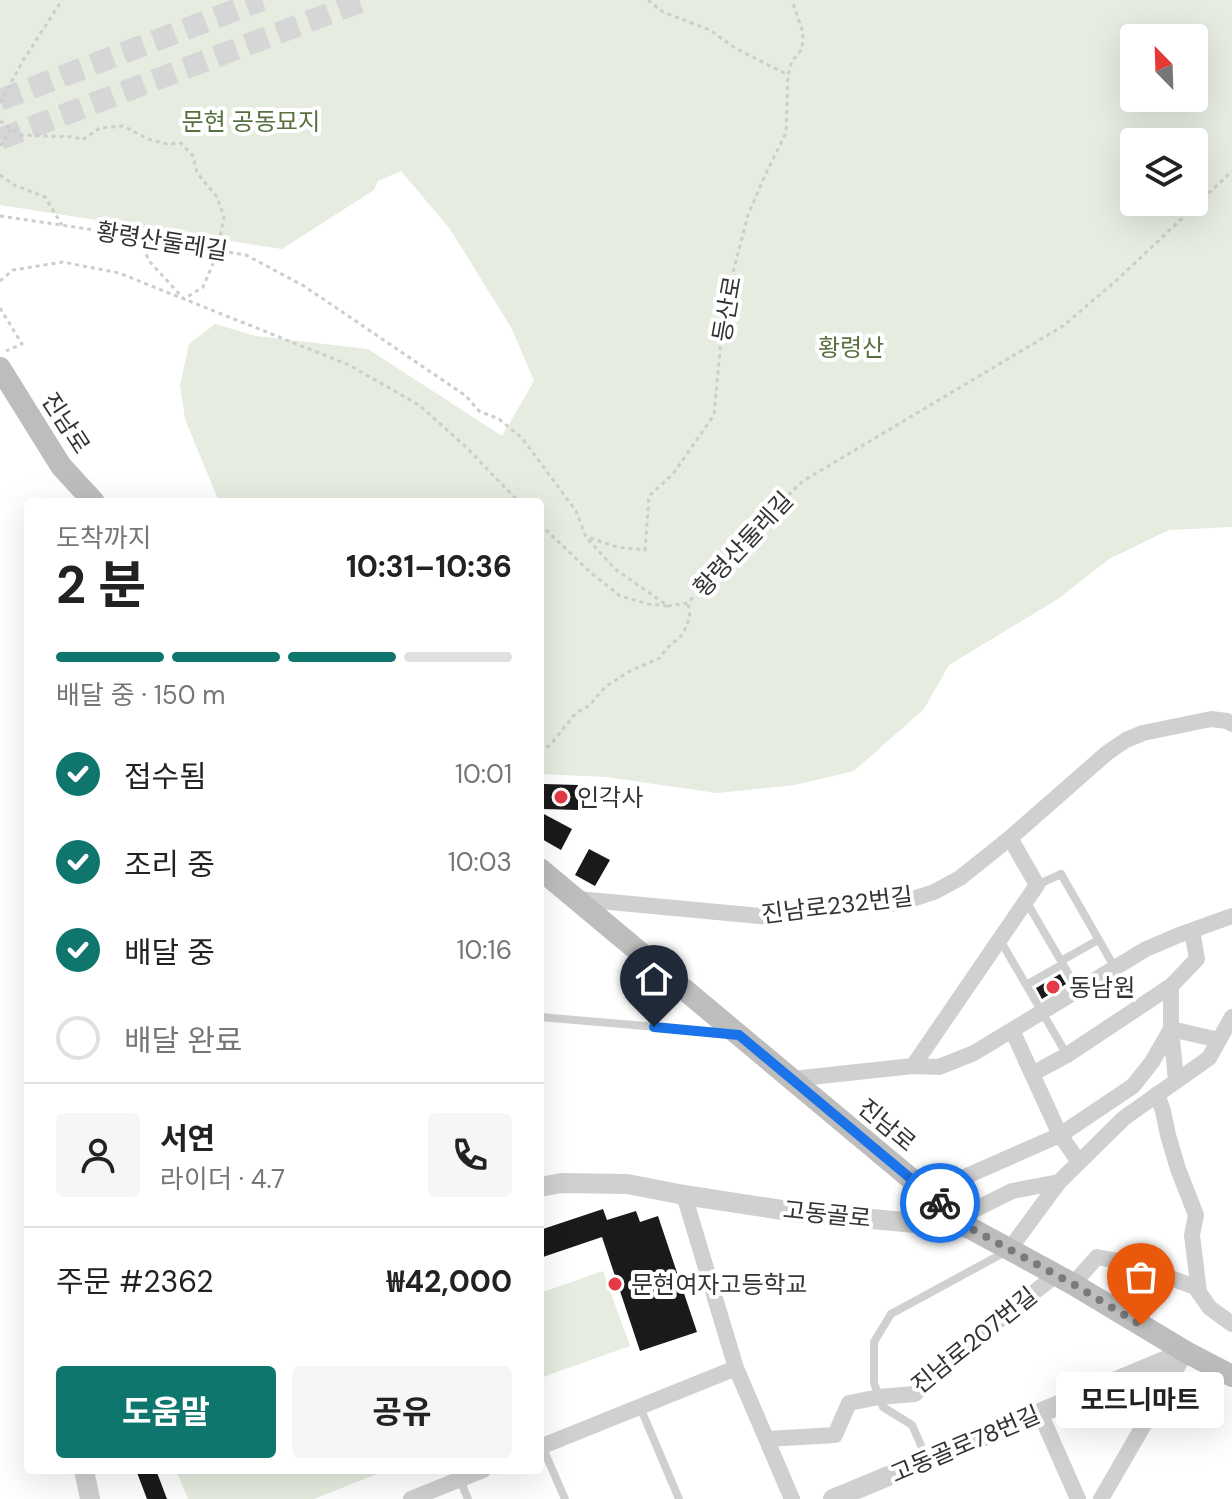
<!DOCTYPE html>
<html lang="ko">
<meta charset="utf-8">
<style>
:root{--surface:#fff;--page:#f6f6f6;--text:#222;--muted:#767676;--line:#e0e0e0;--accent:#0f766e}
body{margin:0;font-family:"DM Sans","Noto Sans KR",sans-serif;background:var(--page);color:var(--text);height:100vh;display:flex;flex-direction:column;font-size:30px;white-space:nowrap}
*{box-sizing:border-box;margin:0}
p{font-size:26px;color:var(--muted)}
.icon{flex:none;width:44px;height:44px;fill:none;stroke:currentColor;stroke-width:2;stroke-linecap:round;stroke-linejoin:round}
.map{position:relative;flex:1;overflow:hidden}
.drawer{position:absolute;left:24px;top:498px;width:520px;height:976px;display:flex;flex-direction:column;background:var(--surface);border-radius:8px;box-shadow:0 8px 32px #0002}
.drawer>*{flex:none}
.needle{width:52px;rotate:337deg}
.controls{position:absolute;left:1120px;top:24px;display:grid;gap:16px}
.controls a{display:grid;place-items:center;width:88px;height:88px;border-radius:8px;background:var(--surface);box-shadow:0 8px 32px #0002;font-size:40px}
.pin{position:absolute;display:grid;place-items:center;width:68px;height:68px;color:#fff;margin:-82px -34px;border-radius:50% 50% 50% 0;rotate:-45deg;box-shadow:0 0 8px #0007}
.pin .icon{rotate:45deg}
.courier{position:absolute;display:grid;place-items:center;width:80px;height:80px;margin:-40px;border:6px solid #1a73e8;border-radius:50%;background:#fff;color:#222;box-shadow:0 2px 10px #0007}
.bubble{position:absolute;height:56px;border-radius:8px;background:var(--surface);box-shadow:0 8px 32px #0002;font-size:26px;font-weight:700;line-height:56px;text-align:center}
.head em{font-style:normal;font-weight:700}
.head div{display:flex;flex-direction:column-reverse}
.head{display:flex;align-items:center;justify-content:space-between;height:136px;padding:0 32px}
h1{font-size:52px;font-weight:700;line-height:60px}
.bar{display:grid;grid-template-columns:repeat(4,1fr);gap:12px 8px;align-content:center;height:96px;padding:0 32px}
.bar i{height:10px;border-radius:6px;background:var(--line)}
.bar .selected{background:var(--accent)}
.bar p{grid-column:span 4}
.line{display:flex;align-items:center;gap:20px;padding:0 32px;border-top:2px solid var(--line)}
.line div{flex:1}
.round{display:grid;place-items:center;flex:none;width:84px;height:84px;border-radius:8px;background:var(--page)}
ol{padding:0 32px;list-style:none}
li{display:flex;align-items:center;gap:24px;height:88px}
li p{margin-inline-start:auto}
li .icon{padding:8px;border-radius:50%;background:var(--accent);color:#fff;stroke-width:4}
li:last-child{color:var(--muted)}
li i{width:44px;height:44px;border:4px solid var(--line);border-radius:50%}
.button{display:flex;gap:16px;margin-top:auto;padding:16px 32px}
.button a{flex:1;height:92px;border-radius:8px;background:var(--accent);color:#fff;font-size:32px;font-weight:700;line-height:92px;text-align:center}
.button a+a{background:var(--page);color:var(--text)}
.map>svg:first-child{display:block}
.green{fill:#e6ecdf;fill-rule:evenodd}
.building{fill:#1a1a1a}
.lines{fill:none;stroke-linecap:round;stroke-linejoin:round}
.secondary-tunnel{stroke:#d6d6d6;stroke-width:22;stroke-dasharray:22 11;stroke-linecap:butt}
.path{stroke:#cdcdcd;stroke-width:3;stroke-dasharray:4 4;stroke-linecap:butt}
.service{stroke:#d0d0d0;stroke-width:8}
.minor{stroke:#d0d0d0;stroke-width:16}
.tertiary{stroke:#d0d0d0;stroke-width:20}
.secondary{stroke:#bdbdbd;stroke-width:22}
.done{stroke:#7a7a7a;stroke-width:8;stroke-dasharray:0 14.4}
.route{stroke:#1a73e8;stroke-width:10}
.poi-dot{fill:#e63946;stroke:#fff;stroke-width:3}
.labels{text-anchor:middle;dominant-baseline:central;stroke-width:8;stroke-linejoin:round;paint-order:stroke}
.park-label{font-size:24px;fill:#56703f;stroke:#fff}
.street-label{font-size:24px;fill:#333;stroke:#fff}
.poi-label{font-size:24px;fill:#333;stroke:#fff;text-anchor:start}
</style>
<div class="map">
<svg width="1232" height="1499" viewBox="0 0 1232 1499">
<rect width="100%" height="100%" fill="#fff"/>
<path class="green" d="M0,0h1232v527l-63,3 -60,29 -51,40 -109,66 -25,44 -70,62 -59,14 -78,8 -111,-16 -66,-3v-272h-321l-34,-83 -5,-34 9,-41 26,-20 41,12 112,13 134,87 32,-55 -22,-52 -62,-100 -49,-58 -23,10 -4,9 -92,59 -282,-44zM1194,38v60h-60v-60zM1194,142v60h-60v-60z
M603,1271l27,75 -90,32v-85z
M176,1470h211l-73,29h-126z"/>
<path class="building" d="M544,784l34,1v25l-34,-1z
M540,812l32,17 -11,21 -21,-12z
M589,849l21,11 -15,26 -20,-11z
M1060,974l6,10 -24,15 -6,-11z
M603,1209l4,11 29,-9 4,11 18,-6 39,116 -57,19 -38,-114 -62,21v-28z
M136,1470h20l11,29h-20z"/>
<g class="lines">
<path class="secondary-tunnel" d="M0,100l262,-100
M0,139l365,-139"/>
<path class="path" d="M648,0l15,12 47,18 25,18 53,27
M0,103l24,-44 38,-59
M0,121l20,14 55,2 7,3 18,-12 23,-2 25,13 19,5 14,-1 12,13 4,17 20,24 7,20 -8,40 -13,30 -19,12 -34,-37 -13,-25
M0,146l11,-17
M0,175l14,10 31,12 17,28
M0,216l115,17 131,22 58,31 162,110 13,15 20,8 23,19 54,73 10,26 29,32 53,37 20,-3 70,-79 45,-43 260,-155 54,-46 115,-109
M0,281l13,-11 50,-8 56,11 230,92 70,40 46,41 54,56
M0,308l22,36 -16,7
M540,524l50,48 30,24 28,8 20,2
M590,538l27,9 28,3 4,-54 24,-22 41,-59 10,-108 24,-92 18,-42 20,-40 2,-58 4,-14 10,-12 1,-17 -11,-32
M540,752l10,-7 26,-32 14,-8 15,-18 23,-15 32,-14 5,-8 18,-16 7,-17 -2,-14"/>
<path class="service" d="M1037,885l24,-11 54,94
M1026,901l52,89
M1000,940l67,115
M1061,961l37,-21
M1026,985l37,-21
M540,1017l187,16
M640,1407l39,92
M542,1446l23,53
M927,1459l-15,-34 -29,-18 -9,-24v-41l17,-28 116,-63
M460,1480l8,19"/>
<path class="minor" d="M578,899l193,18 38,-9 91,-5 34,-11 26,-14 50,-40 97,-85 19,-13 17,-7 68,-14 16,2 5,3
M1171,986v43l5,51
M1171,1029l48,11
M1012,1030l48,105 19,27
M913,1066l124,-181 -27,-47
M1032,1074l35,-19 104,-69 26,-27 -5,-28
M792,1079l121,-13 26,1 35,-14 172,-104 33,-14 53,-19
M1157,1094l6,17 5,24 10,34 18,46 -4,20 7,57
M928,1193l132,-58 73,-49 19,-24 19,-33
M684,1195l52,173 56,131
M958,1218l54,-27 47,-9
M1009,1250l50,-68 65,-64 85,-60 23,-41
M1073,1284l24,-27 36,7 62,23 15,21 22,16
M1040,1413l38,86
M767,1439l68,-4 14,-32 30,-6 36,-3 55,-51 86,-68
M540,1447l196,-79
M411,1499l72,-29
M1101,1499l85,-147"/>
<path class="tertiary" d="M540,1187l21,-4 66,1 57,11 111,17 175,16
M84,1470l6,29
M833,1499l353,-147"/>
<path class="secondary" d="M0,368l61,98 33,36
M540,869l430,359 103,56 113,68 46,24"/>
</g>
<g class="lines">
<path class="done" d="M940,1203l30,25 103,56 68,41"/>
<path class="route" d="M654,1027l85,8 201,168"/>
</g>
<g class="poi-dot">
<circle cx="561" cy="797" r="8"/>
<circle cx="1053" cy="987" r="8"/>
<circle cx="615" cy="1284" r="8"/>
</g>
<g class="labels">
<g class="park-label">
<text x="251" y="121">문현 공동묘지</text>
<text x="851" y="347">황령산</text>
</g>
<g class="street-label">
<text transform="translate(162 241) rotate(9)">황령산둘레길</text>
<text transform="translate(727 309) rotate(-80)">등산로</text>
<text transform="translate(66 423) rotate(57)">진남로</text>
<text transform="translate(743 544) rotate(-47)">황령산둘레길</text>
<text transform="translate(837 905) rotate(-7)">진남로232번길</text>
<text transform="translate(887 1125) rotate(40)">진남로</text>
<text transform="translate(827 1214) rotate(6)">고동골로</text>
<text transform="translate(974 1340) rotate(-39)">진남로207번길</text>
<text transform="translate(965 1444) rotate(-23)">고동골로78번길</text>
</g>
<g class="poi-label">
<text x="577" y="797">인각사</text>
<text x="1069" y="987">동남원</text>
<text x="631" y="1284">문현여자고등학교</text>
</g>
</g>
</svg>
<div class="controls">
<a><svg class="needle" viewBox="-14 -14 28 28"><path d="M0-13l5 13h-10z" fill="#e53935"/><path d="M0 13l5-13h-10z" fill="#767676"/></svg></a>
<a><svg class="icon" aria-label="layers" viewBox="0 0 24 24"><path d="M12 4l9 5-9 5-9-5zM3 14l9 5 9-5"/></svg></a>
</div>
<div class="pin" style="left:1141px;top:1325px;background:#ea580c"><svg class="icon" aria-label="bag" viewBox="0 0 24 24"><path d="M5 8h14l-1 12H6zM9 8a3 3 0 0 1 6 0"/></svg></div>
<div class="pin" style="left:654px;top:1027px;background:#1f2937"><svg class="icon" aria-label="home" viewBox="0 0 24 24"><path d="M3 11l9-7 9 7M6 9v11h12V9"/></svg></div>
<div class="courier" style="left:940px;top:1203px"><svg class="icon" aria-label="bike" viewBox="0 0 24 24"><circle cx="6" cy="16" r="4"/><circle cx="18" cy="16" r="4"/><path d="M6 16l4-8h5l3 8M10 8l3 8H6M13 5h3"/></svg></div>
<div class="bubble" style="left:1056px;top:1372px;width:168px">모드니마트</div>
<section class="drawer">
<div class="head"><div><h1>2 분</h1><p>도착까지</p></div><em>10:31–10:36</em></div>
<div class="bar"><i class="selected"></i><i class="selected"></i><i class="selected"></i><i></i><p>배달 중 · 150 m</p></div>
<ol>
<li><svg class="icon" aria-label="check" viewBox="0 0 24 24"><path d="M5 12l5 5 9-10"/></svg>접수됨<p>10:01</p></li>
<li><svg class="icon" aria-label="check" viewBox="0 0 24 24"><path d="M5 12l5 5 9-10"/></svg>조리 중<p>10:03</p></li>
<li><svg class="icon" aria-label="check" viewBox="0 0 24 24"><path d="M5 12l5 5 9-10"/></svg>배달 중<p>10:16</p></li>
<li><i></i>배달 완료</li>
</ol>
<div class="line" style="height:144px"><a class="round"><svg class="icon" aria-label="person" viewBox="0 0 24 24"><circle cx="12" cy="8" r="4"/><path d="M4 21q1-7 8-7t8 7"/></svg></a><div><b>서연</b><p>라이더 · 4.7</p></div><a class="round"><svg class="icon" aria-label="phone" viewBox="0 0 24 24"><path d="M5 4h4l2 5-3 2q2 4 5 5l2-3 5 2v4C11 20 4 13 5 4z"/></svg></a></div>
<div class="line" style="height:104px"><div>주문 #2362</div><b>₩42,000</b></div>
<div class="button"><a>도움말</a><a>공유</a></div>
</section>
</div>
